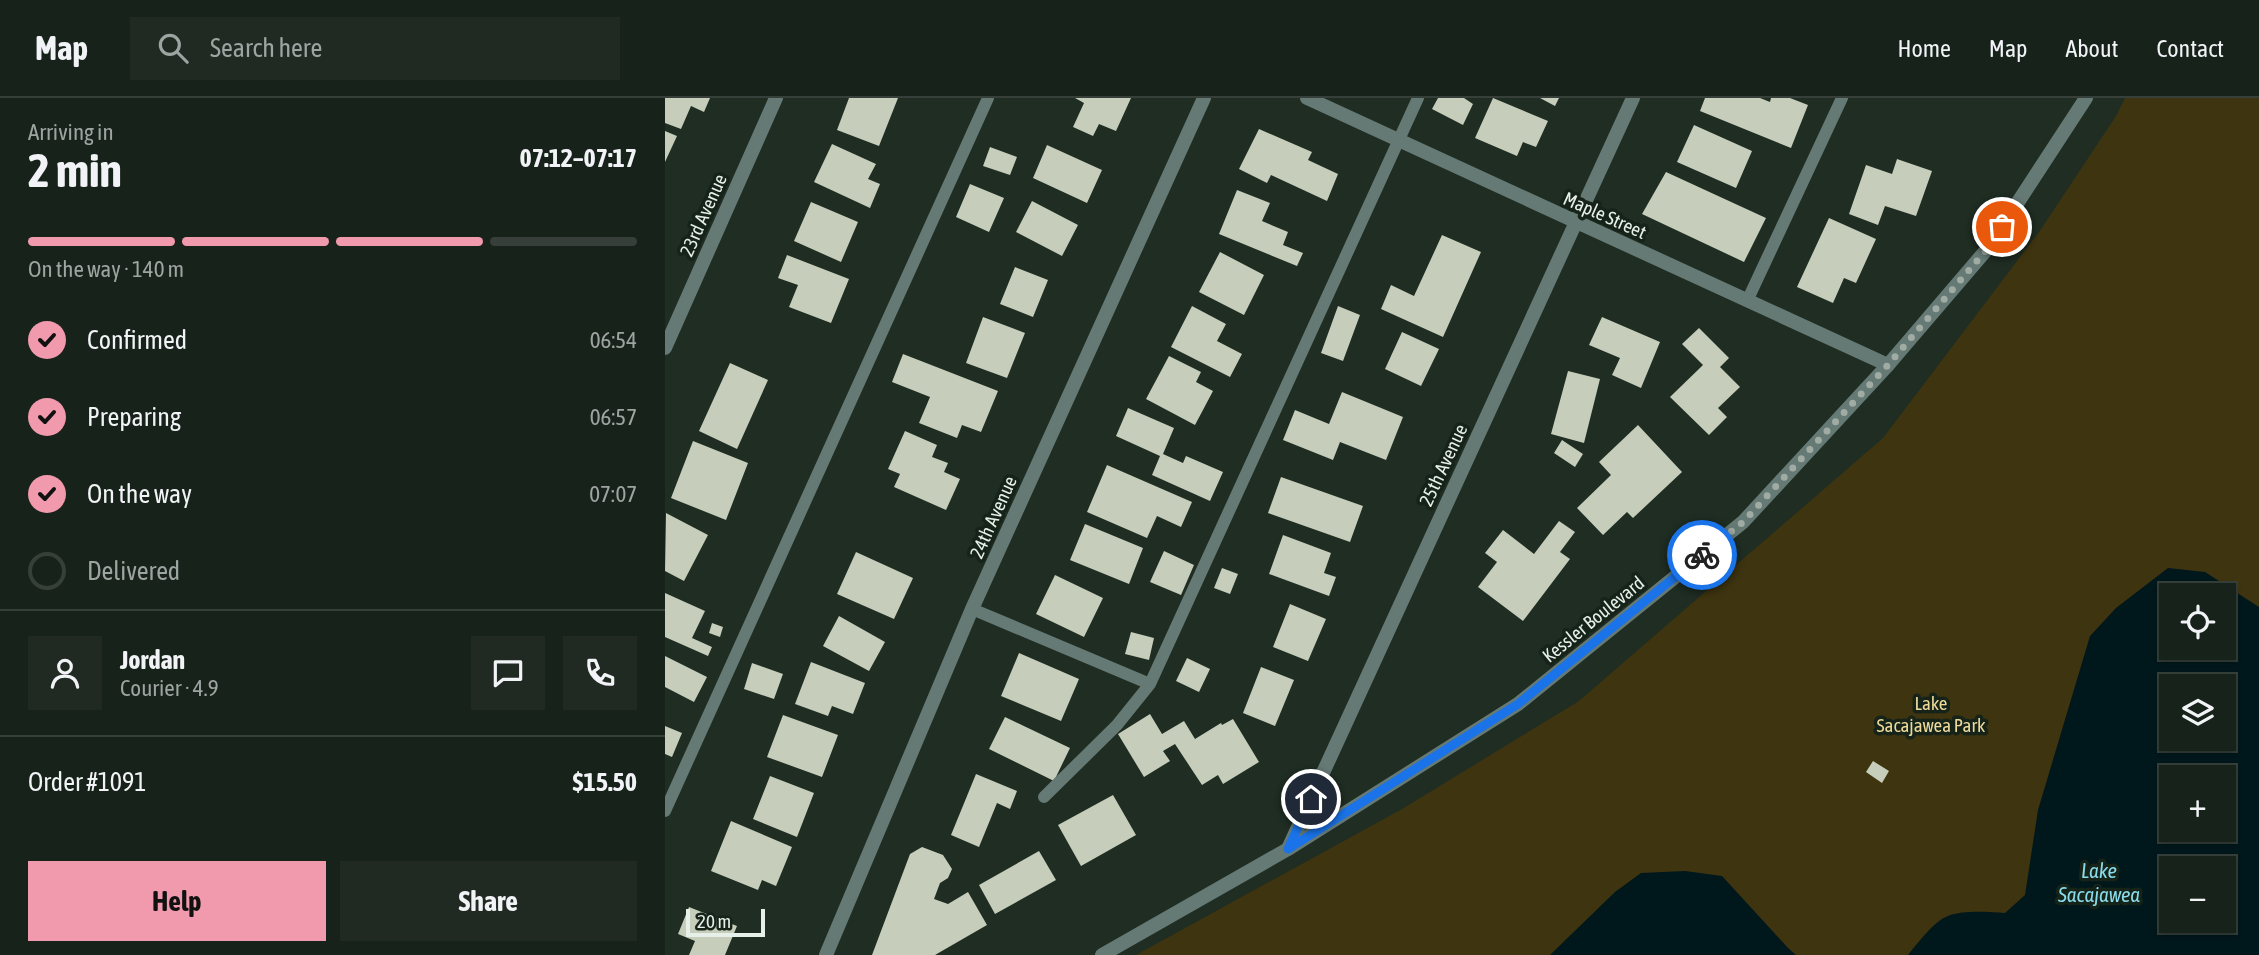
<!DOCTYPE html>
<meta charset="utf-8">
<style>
:root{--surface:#17221a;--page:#202a23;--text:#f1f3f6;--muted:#9ea4a2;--line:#363f39;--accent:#f29aad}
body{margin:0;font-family:"Asap Condensed",sans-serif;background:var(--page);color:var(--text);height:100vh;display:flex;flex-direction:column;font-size:26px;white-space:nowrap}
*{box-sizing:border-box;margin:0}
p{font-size:23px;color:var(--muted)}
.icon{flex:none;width:38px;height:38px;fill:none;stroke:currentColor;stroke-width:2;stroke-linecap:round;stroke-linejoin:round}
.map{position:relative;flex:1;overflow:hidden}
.drawer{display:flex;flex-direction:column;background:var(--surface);width:665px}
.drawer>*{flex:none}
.buttons{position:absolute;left:1494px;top:485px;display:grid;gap:14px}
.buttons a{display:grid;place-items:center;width:77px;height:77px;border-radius:0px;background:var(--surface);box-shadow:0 2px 5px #0004,0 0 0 2px var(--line);font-size:35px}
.scale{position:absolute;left:21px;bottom:18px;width:79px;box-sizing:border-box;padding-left:7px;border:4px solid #e6efe8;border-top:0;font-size:19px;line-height:24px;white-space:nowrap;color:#e6efe8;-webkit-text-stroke:5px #162319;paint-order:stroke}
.pin{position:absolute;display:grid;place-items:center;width:60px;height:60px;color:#fff;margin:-30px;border:4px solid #fff;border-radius:50%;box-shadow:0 2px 7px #0007}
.courier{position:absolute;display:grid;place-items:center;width:70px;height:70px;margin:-35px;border:5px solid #1a73e8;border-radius:50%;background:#fff;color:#222;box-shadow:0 2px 9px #0007}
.overview em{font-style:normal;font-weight:700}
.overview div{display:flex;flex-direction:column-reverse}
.overview{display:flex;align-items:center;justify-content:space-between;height:119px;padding:0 28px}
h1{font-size:46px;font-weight:700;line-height:52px}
.bar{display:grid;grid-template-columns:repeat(4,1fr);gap:10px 7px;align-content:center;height:84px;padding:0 28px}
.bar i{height:9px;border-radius:5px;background:var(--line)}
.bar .current{background:var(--accent)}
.bar p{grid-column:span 4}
.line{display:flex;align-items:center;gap:18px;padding:0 28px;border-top:2px solid var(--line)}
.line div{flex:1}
.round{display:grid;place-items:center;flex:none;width:74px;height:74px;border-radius:0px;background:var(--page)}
ol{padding:0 28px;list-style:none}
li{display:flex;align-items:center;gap:21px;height:77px}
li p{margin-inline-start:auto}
li .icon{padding:7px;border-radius:50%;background:var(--accent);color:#111;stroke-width:4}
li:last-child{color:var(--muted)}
li i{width:38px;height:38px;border:4px solid var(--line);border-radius:50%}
.action{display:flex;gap:14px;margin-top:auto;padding:14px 28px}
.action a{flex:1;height:80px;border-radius:0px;background:var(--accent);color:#111;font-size:28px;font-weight:700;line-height:80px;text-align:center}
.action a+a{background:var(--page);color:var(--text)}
header{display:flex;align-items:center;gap:42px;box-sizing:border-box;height:98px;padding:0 35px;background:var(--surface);border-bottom:2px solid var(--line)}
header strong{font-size:33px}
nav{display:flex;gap:38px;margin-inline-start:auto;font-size:24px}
.search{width:490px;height:63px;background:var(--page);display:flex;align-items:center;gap:18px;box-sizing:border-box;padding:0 24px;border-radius:0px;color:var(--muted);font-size:26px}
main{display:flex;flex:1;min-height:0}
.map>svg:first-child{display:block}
.green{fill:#3e3410;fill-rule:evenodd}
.water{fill:#00171b;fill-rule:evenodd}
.building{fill:#c6cdba}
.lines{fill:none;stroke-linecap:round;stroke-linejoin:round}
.service{stroke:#657975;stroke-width:12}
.minor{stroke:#657975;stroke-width:14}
.tertiary{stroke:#657975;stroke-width:14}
.done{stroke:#a0aba3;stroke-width:7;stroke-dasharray:0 12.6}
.route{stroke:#1a73e8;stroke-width:9}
.labels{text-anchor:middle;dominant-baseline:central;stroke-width:7;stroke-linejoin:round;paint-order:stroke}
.street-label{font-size:19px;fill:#e6efe8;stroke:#162319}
.park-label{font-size:19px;fill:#edda9a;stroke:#162319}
.water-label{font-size:21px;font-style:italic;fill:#88dcec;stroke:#162319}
</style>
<header>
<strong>Map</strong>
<div class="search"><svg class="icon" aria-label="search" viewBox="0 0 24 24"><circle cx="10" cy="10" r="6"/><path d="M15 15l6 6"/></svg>Search here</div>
<nav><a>Home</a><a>Map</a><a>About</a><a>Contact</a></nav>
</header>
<main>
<section class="drawer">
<div class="overview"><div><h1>2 min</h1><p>Arriving in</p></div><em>07:12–07:17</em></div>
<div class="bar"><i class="current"></i><i class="current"></i><i class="current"></i><i></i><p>On the way · 140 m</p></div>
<ol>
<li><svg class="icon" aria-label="check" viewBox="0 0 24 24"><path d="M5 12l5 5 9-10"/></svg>Confirmed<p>06:54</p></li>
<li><svg class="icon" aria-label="check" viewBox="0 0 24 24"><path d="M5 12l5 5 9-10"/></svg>Preparing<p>06:57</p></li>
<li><svg class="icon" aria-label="check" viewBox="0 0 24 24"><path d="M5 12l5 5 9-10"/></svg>On the way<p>07:07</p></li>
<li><i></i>Delivered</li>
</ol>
<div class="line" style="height:126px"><a class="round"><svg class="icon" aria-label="person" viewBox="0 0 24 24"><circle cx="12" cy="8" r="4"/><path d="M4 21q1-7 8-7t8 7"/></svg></a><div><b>Jordan</b><p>Courier · 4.9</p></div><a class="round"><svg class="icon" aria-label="chat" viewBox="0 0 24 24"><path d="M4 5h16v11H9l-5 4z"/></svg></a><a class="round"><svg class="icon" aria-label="phone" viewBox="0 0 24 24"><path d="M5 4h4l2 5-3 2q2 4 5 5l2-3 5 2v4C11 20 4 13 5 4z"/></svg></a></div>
<div class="line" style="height:91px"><div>Order #1091</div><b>$15.50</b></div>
<div class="action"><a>Help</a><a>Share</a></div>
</section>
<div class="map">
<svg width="1594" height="857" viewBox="0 0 1594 857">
<rect width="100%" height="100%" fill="#1f2d23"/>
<path class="green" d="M1460,0h134v857h-1123l266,-146 177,-108 304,-263 156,-206 77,-116zM1507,497h52v53h-52zM1507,588h52v52h-52zM1507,679h52v53h-52zM1507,770h52v52h-52z"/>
<path class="water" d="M1503,470l37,4 54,35v348h-351c10,-12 26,-34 40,-39 15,-6 41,-4 57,-3l20,-18 13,-85 52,-174 26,-28zM1507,497h52v53h-52zM1507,588h52v52h-52zM1507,679h52v53h-52zM1507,770h52v52h-52z
M1020,773l37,5 66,72 8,7h-246l65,-63 26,-19z"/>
<path class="building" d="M0,0h45l-6,14 -13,-6 -10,23 -16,-6z
M184,0h49l-19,48 -42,-16z
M410,0h56l-15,33 -17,-7 -6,12 -20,-9 11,-24z
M773,0h26l9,6 -10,21 -31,-16z
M828,0l55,23 -12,26 -13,-5 -6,14 -42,-18z
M875,0h19l-4,8z
M1040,0h55l10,4 1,-4h19l18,7 -17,43 -91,-37z
M1029,27l58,26 -16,37 -59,-26z
M594,31l53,23 -4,8 30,14 -11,27 -56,-26 -4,8 -28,-14z
M0,33l12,5 -12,26z
M167,46l44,20 -8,15 12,5 -10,24 -56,-26z
M382,47l55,25 -15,33 -54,-25z
M325,49l27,10 -7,18 -27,-9z
M1232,61l35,12 -16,45 -31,-10 -7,19 -29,-11 17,-49 26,9z
M1001,74l100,46 -22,44 -102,-48z
M305,86l34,14 -15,34 -33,-15z
M572,92l33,13 -8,18 26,11 -5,13 20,8 -6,13 -78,-32z
M367,103l46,24 -16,31 -46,-24z
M146,104l47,20 -17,40 -47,-21z
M1164,120l47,21 -20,44 -12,-5 -11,25 -36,-16z
M777,137l39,17 -38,85 -62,-28 10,-24 23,11z
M555,154l44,23 -20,40 -45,-23z
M122,157l62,24 -18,44 -42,-16 9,-22 -20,-7z
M350,169l33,13 -15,37 -33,-13z
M527,208l34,18 -9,17 25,13 -12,23 -59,-30z
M673,208l22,9 -17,46 -22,-8z
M318,219l42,16 -18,45 -41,-15z
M937,219l58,25 -19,46 -29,-13 8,-17 -31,-13z
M1034,230l30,30 -9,9 20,20 -22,21 9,9 -18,18 -39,-38 33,-32 -21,-21z
M737,234l37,17 -18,37 -36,-17z
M238,256l95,37 -17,41 -19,-7 -5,13 -38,-15 11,-26 -38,-15z
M504,258l32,16 -5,10 17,9 -18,34 -49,-26z
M65,265l38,17 -31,69 -38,-18z
M903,273l32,8 -16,64 -33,-9z
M677,294l61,25 -17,43 -46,-18 -7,18 -50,-20 12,-30 34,14z
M463,310l46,20 -11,26 20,9 3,-7 37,16 -13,29 -58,-26 8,-19 -44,-20z
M973,327l44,47 -49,46 -6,-6 -24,23 -26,-27 34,-33 -12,-13z
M240,333l32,14 -5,12 16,6 -4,9 16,7 -14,31 -52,-23 6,-13 -12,-5z
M897,342l21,14 -8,13 -21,-14z
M28,343l55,22 -22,57 -55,-22z
M442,367l85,37 -11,25 -24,-11 -10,22 -60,-26z
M616,379l82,29 -13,36 -82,-29z
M1,415l42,22 -24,46 -19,-10z
M894,423l16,11 -15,20 10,7 -47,62 -45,-34 19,-25 -12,-9 18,-23 31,24z
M420,426l58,24 -14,36 -59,-24z
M618,437l48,18 -7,20 12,4 -7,19 -60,-22z
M499,453l30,14 -13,30 -31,-13z
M191,454l57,26 -19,41 -57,-25z
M557,470l16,6 -8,20 -16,-6z
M390,477l48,23 -19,39 -48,-23z
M0,495l40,18 -13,27 20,9 -4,9 -43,-19z
M625,506l36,15 -18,42 -35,-14z
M174,518l46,26 -16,29 -46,-25z
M47,525l11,4 -3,10 -11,-4z
M466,534l23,6 -5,22 -24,-6z
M354,555l60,26 -18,42 -60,-25z
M0,558l42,21 -13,25 -29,-15z
M522,560l23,11 -11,23 -23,-11z
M146,564l54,21 -12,31 -21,-8 -4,10 -33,-12z
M87,565l31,11 -9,25 -30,-10z
M596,569l33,13 -19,46 -32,-13z
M485,616l12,20 22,-13 11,18 26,-16 1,2 11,-6 26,43 -36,22 -5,-9 -16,10 -27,-41 -12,7 7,10 -26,16 -26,-43z
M118,617l55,20 -16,42 -55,-20z
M340,619l65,31 -16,33 -65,-32z
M0,628l17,7 -10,24 -7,-3z
M1208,663l16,10 -7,12 -16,-11z
M311,676l41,17 -7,18 -13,-6 -18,44 -28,-12z
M105,678l44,17 -17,44 -44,-18z
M448,697l23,40 -55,31 -23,-41z
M66,723l61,26 -16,39 -14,-6 -4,10 -47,-19z
M257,749l21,8 9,14 -4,9 -8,5 -6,16 14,5 20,-12 19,33 -52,30h-63l38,-101z
M374,753l17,29 -61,34 -16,-29z
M24,809l48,19 -12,29h-36l6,-14 -17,-7z"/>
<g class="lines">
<path class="service" d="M1083,201l94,-201
M307,511l178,75 268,-586
M379,699l73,-72 33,-41
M0,713l323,-713"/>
<path class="minor" d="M642,0l581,267
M0,250l111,-250
M623,751l345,-751
M161,857l146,-346 232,-511"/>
<path class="tertiary" d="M437,857l186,-106 230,-145 225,-182 145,-157 100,-117 98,-150"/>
</g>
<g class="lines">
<path class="done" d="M1037,457l41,-33 145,-157 100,-117 14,-21"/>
<path class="route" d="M646,701l-23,50 230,-145 184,-149"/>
</g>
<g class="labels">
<g class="street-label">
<text transform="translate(38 117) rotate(-66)">23rd Avenue</text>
<text transform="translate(940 117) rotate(24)">Maple Street</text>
<text transform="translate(778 367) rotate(-65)">25th Avenue</text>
<text transform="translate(328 419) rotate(-66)">24th Avenue</text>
<text transform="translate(928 521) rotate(-39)">Kessler Boulevard</text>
</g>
<g class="park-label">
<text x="1266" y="605">Lake<tspan x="1266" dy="22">Sacajawea Park</tspan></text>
</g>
<g class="water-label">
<text x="1434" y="772">Lake<tspan x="1434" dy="24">Sacajawea</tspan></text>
</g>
</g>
</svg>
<div class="buttons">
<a><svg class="icon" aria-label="locate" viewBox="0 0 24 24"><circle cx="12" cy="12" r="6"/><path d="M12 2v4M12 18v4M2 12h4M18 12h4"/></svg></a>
<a><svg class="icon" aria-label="layers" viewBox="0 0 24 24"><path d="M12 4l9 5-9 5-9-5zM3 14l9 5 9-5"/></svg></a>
<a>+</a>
<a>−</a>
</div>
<div class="scale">20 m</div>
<div class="pin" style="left:1337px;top:129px;background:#ea580c"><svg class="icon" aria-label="bag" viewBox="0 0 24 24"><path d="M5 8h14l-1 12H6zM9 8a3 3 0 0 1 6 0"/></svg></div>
<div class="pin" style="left:646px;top:701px;background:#1f2937"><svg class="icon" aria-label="home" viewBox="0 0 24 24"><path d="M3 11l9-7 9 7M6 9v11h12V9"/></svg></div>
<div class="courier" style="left:1037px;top:457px"><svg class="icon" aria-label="bike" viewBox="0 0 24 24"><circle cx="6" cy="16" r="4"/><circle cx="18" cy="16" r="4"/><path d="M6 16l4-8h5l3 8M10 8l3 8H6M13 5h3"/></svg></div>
</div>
</main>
